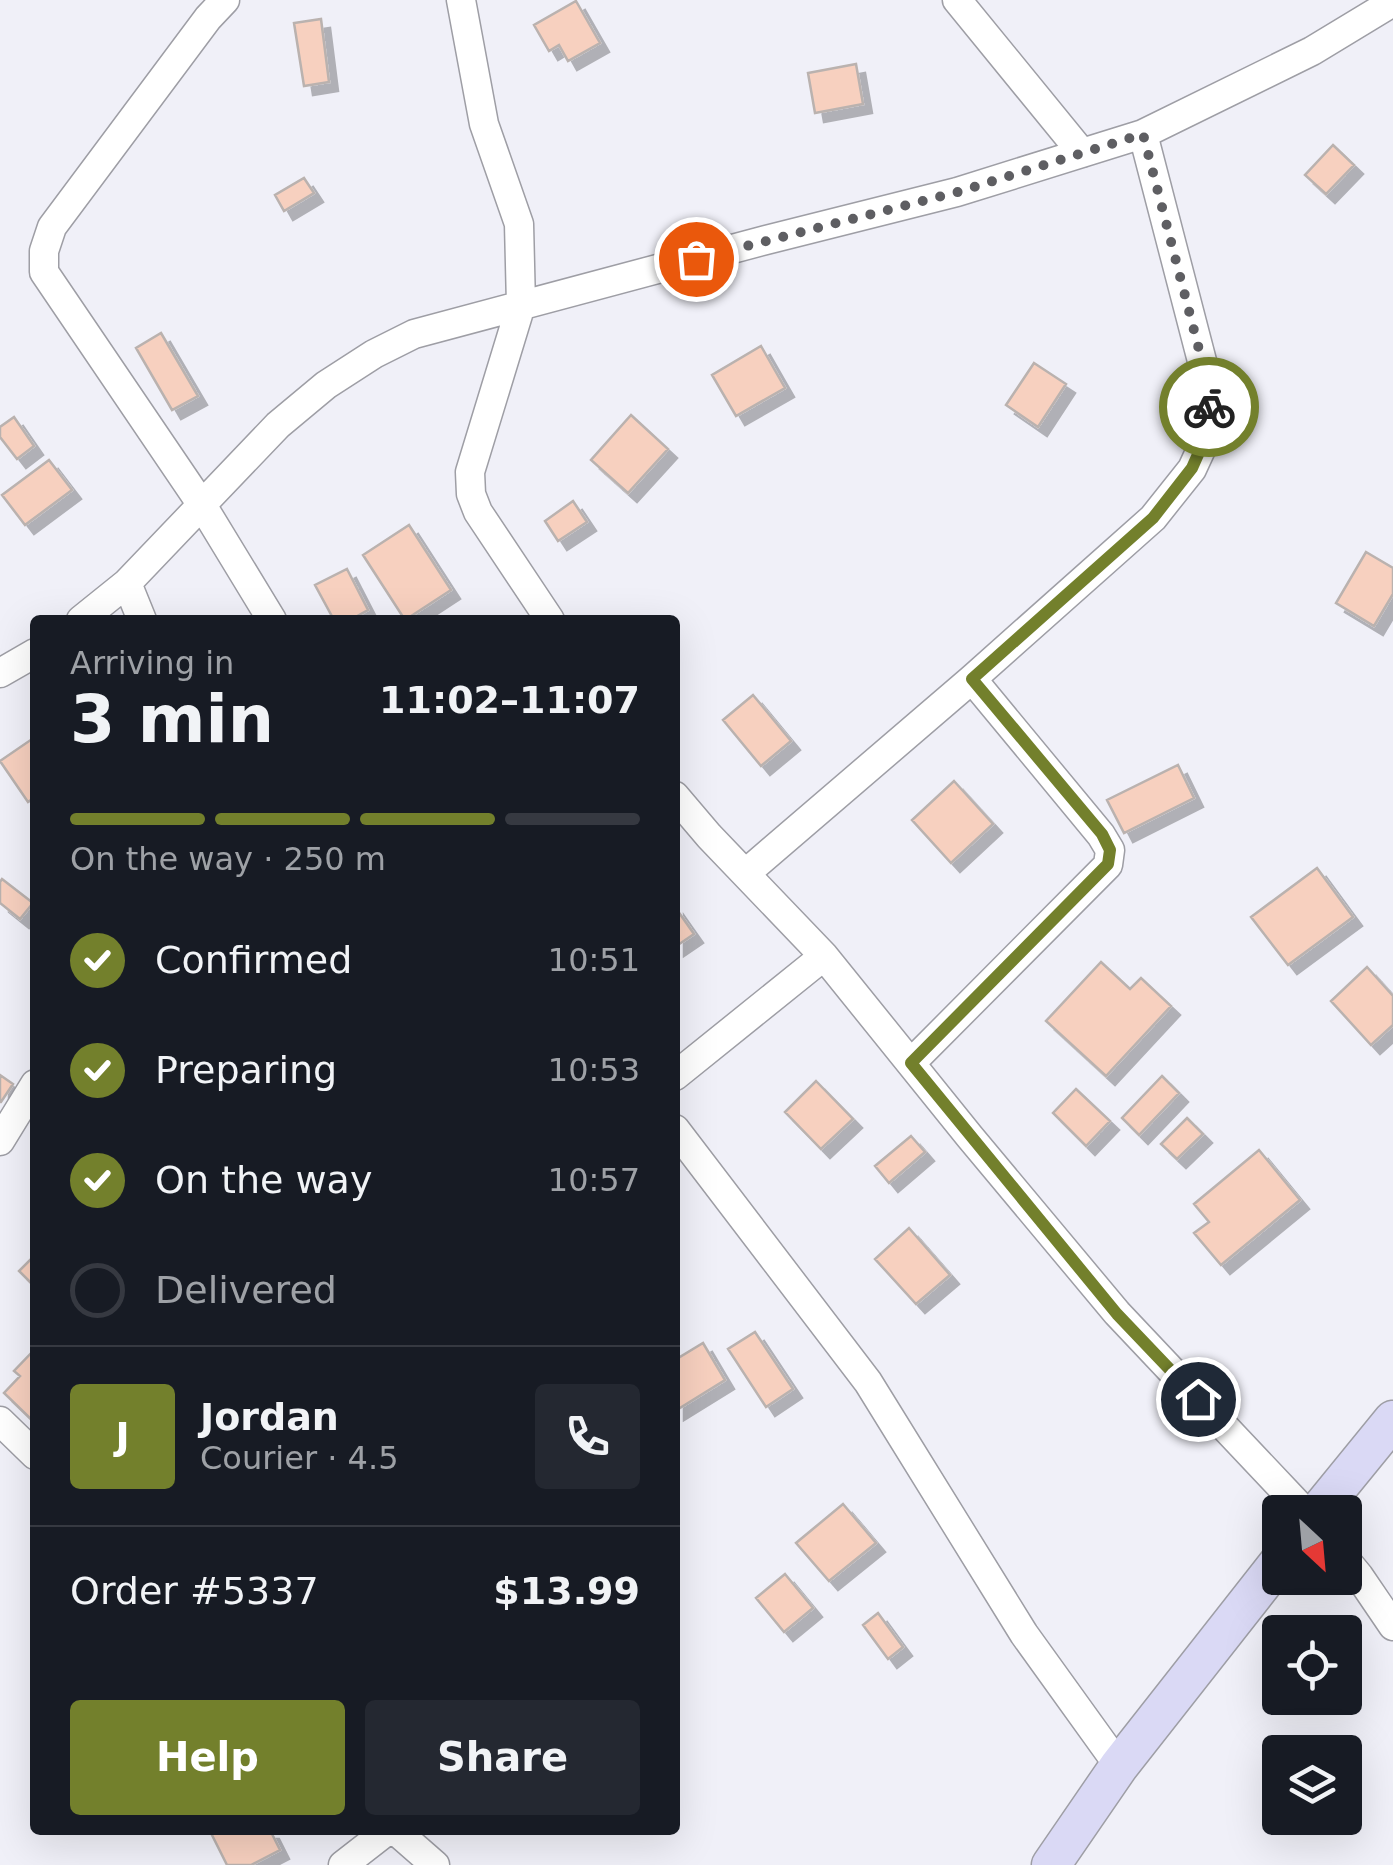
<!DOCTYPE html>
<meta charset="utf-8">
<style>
:root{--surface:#171b24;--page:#242831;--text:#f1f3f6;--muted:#9ea1a6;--line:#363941;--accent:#73802c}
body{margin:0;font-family:"DejaVu Sans",sans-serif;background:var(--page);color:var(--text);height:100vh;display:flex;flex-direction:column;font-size:38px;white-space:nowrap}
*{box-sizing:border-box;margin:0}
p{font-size:32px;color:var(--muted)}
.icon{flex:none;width:55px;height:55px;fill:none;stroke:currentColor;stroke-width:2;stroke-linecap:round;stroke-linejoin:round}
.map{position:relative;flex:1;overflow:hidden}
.details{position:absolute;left:30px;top:615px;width:650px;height:1220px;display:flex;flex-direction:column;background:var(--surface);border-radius:10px;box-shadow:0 10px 40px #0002}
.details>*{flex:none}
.needle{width:65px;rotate:154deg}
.controls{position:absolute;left:1262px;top:1495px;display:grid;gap:20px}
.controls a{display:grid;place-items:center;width:100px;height:100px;border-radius:10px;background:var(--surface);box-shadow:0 10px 40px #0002;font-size:50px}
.pin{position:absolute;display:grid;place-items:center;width:85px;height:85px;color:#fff;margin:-42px;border:5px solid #fff;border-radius:50%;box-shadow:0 2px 10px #0007}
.courier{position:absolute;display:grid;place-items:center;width:100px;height:100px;margin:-50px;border:8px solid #73802c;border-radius:50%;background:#fff;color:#222;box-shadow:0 2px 12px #0007}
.head em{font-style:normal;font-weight:600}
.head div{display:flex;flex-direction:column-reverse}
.head{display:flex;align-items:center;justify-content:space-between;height:170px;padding:0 40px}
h1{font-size:65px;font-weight:600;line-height:75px}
.bar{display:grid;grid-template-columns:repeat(4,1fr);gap:15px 10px;align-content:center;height:120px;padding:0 40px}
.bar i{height:12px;border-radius:8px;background:var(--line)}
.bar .current{background:var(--accent)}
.bar p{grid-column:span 4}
.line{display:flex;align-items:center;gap:25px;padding:0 40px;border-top:2px solid var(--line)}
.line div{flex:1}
.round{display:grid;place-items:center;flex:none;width:105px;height:105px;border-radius:10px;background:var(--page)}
ol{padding:0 40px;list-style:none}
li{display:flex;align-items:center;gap:30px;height:110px}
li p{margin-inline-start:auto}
li .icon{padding:10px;border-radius:50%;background:var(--accent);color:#fff;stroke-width:4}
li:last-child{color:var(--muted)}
li i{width:55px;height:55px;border:5px solid var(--line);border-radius:50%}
.button{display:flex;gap:20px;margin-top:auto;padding:20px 40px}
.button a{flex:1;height:115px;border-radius:10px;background:var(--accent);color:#fff;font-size:40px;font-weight:600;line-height:115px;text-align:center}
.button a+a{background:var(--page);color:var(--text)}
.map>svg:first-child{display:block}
.building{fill:#f7d0bf;stroke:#bab2af;stroke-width:2.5;filter:url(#shadow)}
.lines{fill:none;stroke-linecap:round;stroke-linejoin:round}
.street-casing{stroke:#9e9ea5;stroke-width:31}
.secondary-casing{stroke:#9e9ea5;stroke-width:41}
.street{stroke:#fff;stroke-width:28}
.secondary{stroke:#dad9f5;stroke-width:38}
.done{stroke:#5e5e62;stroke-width:10;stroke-dasharray:0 18}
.route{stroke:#73802c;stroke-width:12}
</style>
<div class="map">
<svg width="1393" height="1865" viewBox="0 0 1393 1865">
<defs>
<filter id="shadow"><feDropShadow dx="9" dy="9" stdDeviation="0" flood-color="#0004"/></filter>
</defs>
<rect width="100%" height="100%" fill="#f0f0f8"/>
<path class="building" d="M576,1l24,42 -32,18 -9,-16 -10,6 -15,-26z
M321,19l8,63 -25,4 -10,-63z
M856,64l7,40 -48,9 -7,-40z
M1333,145l21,20 -28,29 -21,-19z
M304,178l10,15 -30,18 -9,-16z
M161,333l37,63 -26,14 -36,-62z
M761,346l24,42 -49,28 -24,-41z
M1034,363l32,21 -28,43 -32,-22z
M631,415l37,34 -40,44 -37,-33z
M14,417l20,29 -17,13 -17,-22v-10z
M49,460l23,30 -47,35 -23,-30z
M573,501l14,21 -29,19 -13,-20z
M409,525l42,65 -46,30 -42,-65z
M1366,552l27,16v26l-19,32 -38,-23z
M347,569l21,41 -18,10h-16l-19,-35z
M753,695l38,46 -30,25 -38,-46z
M35,737v60l-7,5 -28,-41z
M1178,765l16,33 -70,35 -17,-33z
M954,781l39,43 -42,39 -39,-43z
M1317,868l36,49 -65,48 -37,-48z
M2,879l31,24 -13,16 -20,-16v-21z
M675,907l19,27 -19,13z
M1101,962l29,27 11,-11 30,28 -65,70 -60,-55z
M1367,967l26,29v29l-22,20 -40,-44z
M0,1075l13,9 -12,18h-1z
M1162,1076l17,17 -40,42 -17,-17z
M816,1081l37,38 -32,30 -36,-37z
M1076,1089l34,32 -24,25 -33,-33z
M1187,1118l16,16 -26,25 -16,-15z
M911,1136l14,16 -36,31 -14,-17z
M1259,1150l41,50 -79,65 -27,-32 15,-11 -15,-18z
M909,1228l41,47 -34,29 -41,-45z
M32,1258l3,3v26l-16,-16z
M755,1332l38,57 -27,18 -38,-58z
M703,1343l22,37 -50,31v-51z
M35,1349v74l-31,-30 16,-17 -6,-5z
M843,1504l33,39 -47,38 -33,-38z
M785,1574l28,34 -29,24 -28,-34z
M878,1613l25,34 -15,12 -25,-34z
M213,1830h57l10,20 -29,15h-24l-16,-32z"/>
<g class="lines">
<defs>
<path id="street" d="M225,0l-17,18 -156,209 -8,24v21l158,233 70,115
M461,0l23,124 35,100 2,81 -51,167 1,22 7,18 72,108
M957,0l125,153
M127,583l15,37
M81,620l46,-37 151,-158 48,-40 48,-31 40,-20 352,-94 191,-48 186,-58 169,-83 81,-49
M0,673l35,-20
M675,796l34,40 115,120 146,181 147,176 188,199
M746,873l226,-194 181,-161 39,-49 17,-37v-44l-66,-254
M911,1063l197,-198 2,-15 -9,-15 -129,-156
M675,1076l149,-120
M675,1129l193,253 156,252 95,132
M0,1141l35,-57
M0,1421l35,34
M1345,1559l14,17 34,50
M395,1830l40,35
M343,1865l45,-35"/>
<path id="secondary" d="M1318,1512l75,-92
M1051,1865l68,-99 161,-205"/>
</defs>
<use href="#street" class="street-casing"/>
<use href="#secondary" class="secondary-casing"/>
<use href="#street" class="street"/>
<use href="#secondary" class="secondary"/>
</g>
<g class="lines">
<path class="done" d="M696,259l262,-67 185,-58 66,254v19"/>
<path class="route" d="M1198,1399l-81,-85 -206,-251 197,-199 2,-14 -8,-16 -130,-155 181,-161 39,-50 16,-36 1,-25"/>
</g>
</svg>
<div class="controls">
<a><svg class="needle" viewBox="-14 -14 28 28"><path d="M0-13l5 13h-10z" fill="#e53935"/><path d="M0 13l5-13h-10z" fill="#9ea1a6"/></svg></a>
<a><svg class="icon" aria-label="locate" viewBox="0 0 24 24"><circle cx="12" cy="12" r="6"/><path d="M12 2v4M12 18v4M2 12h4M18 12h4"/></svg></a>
<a><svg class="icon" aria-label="layers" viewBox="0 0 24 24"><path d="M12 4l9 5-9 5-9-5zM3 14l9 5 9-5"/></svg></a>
</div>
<div class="pin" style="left:696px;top:259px;background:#ea580c"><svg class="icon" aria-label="bag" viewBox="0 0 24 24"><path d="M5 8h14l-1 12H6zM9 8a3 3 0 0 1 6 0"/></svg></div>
<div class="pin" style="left:1198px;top:1399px;background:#1f2937"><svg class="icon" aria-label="home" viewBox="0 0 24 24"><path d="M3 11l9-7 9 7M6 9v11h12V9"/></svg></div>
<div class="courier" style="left:1209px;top:407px"><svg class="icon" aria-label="bike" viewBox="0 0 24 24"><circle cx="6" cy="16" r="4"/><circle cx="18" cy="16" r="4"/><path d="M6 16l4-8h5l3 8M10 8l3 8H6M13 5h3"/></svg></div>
<section class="details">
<div class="head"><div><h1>3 min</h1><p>Arriving in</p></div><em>11:02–11:07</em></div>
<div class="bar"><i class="current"></i><i class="current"></i><i class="current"></i><i></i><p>On the way · 250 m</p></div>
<ol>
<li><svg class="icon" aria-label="check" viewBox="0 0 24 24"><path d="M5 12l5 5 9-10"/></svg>Confirmed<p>10:51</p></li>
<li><svg class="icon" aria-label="check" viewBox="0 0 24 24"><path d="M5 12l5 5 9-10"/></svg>Preparing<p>10:53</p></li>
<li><svg class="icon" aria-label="check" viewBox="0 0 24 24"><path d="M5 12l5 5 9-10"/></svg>On the way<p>10:57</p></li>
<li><i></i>Delivered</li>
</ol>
<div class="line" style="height:180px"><b class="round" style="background:var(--accent);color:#fff">J</b><div><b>Jordan</b><p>Courier · 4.5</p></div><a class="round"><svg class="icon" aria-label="phone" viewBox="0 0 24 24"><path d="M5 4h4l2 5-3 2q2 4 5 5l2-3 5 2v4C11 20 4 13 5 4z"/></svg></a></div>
<div class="line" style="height:130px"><div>Order #5337</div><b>$13.99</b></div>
<div class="button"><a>Help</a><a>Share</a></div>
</section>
</div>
